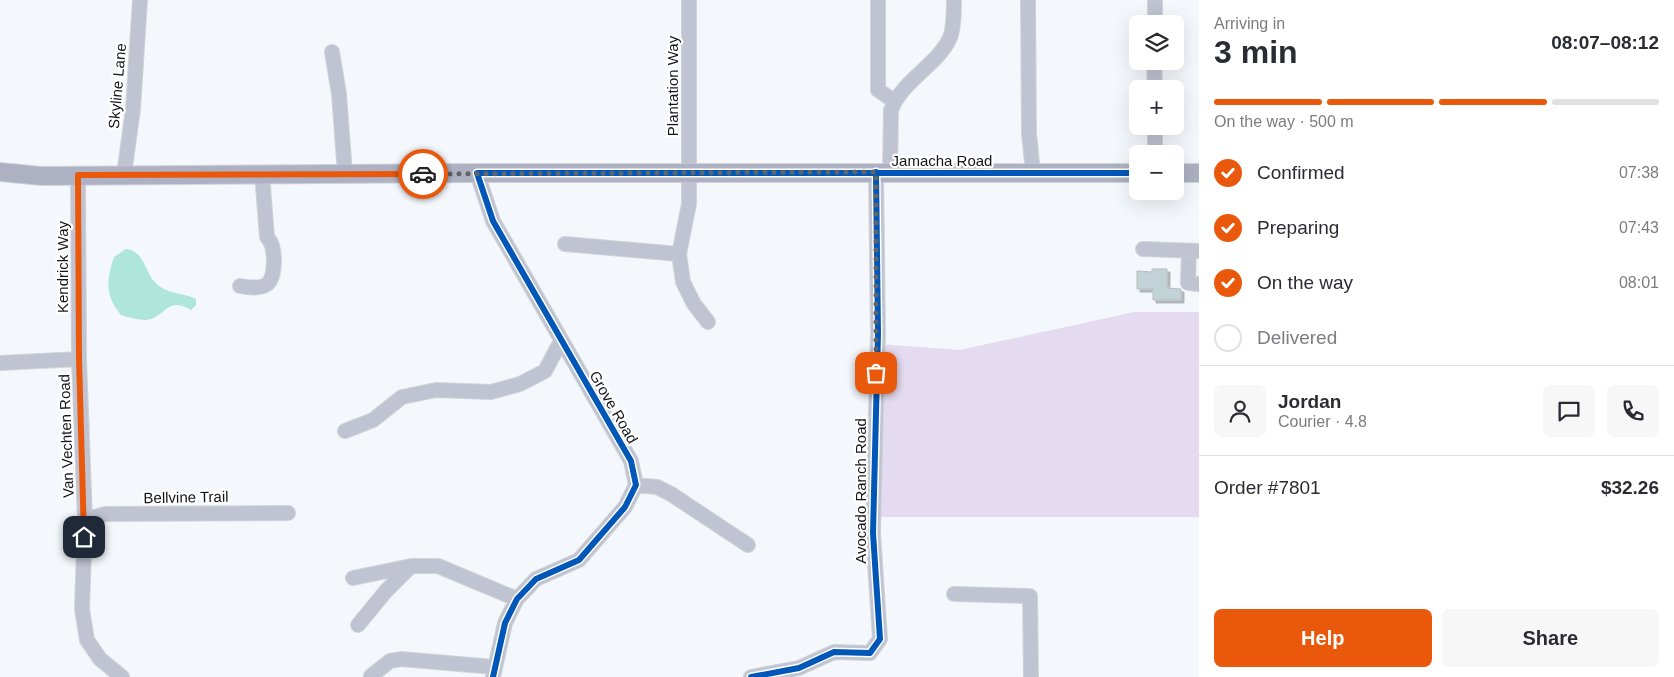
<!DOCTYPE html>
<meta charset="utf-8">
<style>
:root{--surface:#fff;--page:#f7f7f7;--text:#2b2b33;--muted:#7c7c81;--line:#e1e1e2;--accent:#ea580c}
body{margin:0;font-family:Arial,sans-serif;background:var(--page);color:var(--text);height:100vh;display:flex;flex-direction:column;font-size:19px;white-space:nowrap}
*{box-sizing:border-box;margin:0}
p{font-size:16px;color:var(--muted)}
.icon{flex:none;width:28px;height:28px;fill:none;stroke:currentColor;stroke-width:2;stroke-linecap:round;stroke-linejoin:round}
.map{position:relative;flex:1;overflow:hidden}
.details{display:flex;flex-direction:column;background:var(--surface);width:475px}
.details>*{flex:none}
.tools{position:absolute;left:1129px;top:15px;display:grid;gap:10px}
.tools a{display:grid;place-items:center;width:55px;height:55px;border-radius:8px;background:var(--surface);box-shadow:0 5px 20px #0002;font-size:25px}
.pin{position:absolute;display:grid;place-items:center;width:42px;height:42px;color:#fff;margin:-21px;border-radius:10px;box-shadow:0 2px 8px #0006}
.courier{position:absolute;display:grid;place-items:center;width:50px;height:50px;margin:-25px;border:4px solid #ea580c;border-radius:50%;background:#fff;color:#222;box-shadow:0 1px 6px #0007}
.headline em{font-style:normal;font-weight:700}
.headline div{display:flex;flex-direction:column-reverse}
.headline{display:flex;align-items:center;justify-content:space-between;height:85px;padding:0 15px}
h1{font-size:32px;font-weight:700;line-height:38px}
.bar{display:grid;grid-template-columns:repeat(4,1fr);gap:8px 5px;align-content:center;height:60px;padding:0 15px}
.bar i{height:6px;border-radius:4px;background:var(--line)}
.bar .selected{background:var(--accent)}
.bar p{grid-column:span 4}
.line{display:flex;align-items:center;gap:12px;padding:0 15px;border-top:1px solid var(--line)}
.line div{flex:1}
.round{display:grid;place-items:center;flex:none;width:52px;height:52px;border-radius:8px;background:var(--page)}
ol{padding:0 15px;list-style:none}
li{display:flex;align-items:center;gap:15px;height:55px}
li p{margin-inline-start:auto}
li .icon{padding:5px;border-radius:50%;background:var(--accent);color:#fff;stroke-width:4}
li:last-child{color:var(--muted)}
li i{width:28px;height:28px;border:2px solid var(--line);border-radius:50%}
.cta{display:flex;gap:10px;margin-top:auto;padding:10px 15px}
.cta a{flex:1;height:58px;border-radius:8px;background:var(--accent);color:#fff;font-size:20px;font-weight:700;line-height:58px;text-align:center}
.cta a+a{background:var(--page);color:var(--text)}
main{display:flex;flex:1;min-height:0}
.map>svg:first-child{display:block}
.green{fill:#e4dbf0}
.water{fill:#aee6da}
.building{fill:#c1d3d7;stroke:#b8bcbd;filter:url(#shadow)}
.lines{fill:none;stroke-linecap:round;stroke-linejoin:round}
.minor-casing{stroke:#d1d4d7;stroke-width:16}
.major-casing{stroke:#d1d4d7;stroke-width:20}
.minor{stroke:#c0c3d1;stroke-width:14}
.major{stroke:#adb1c3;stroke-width:18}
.cycleway-casing{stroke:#fff;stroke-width:9}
.cycleway{stroke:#0057b8;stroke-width:6}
.done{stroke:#626568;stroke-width:5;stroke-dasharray:0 9}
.route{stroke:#ea580c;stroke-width:6}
.labels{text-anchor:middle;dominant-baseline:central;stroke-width:4.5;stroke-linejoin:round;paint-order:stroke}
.street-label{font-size:15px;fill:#131619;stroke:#fff}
</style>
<main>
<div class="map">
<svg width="1199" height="677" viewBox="0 0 1199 677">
<defs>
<filter id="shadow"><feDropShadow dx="3" dy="3" stdDeviation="0" flood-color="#0004"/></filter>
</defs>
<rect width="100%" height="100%" fill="#f4f8fc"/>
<path class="green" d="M1134,312h65v205h-319l-1,-173 81,6z"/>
<path class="water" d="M126,249c20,2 18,26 33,37 10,8 25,7 37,13v6l-5,5c-25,-15 -25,9 -46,10 -8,0 -17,-3 -24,-5 -16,-19 -15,-35 -7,-58z"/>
<path class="building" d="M1152,269h15v19l14,1v11h-28v-11h-16v-18l15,1z"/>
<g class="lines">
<defs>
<path id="minor" d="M689,0v204l-10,50 4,28 11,22 14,18
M878,0v90l16,11
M1028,0l1,133 4,40
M1155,0v24
M332,52l7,42 6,80
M1154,61l1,28
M1155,154v-28
M477,173l16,48 138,240 5,24 -11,22 -46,53 -43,19 -19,20 -12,24 -12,54
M890,173l1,-63c12,-31 50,-47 60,-75 3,-11 3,-24 3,-35
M78,175l1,184 6,161 -3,89 5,31 13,19 22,18
M124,175l9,-66 7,-109
M565,244l114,10
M1143,249l56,2
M1189,251l-1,32 11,1
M240,286c27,5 34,-1 34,-27 -1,-10 -1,-15 -7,-22l-5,-63
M0,363l79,-4
M345,431l28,-11 29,-23 34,-7 55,2 29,-8 25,-13 16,-30
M636,485l21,2 14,7 77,51
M85,520l20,-6 183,-1
M353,578l58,-12h27l79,33
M954,594l76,2 1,81
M358,625l28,-34 24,-24
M371,676l19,-15 11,-2 93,8
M751,677l48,-9 35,-16 36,1 10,-14 -7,-106 5,-200 -2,-161"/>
<path id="major" d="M0,172l41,4 436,-3h661
M1175,173h24"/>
</defs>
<use href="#minor" class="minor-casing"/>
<use href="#major" class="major-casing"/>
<use href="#minor" class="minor"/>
<use href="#major" class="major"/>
<defs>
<path id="cycleway" d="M493,677l12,-54 12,-24 19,-20 43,-19 46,-53 11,-22 -5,-24 -138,-240 -16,-48h661
M751,677l48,-9 35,-16 36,1 10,-14 -7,-106 5,-200 -2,-161"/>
</defs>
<use href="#cycleway" class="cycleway-casing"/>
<use href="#cycleway" class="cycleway"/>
</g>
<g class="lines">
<path class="done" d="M423,174l453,-2v201"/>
<path class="route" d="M84,537l-5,-178 -1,-184 345,-1"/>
</g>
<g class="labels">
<g class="street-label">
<text transform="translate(117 86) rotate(-85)">Skyline Lane</text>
<text transform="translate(672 86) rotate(-90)">Plantation Way</text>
<text x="942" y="160">Jamacha Road</text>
<text transform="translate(62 267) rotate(-90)">Kendrick Way</text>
<text transform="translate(614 407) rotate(60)">Grove Road</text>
<text transform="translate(66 436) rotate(-92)">Van Vechten Road</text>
<text transform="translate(860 491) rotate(-90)">Avocado Ranch Road</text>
<text transform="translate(186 497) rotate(-1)">Bellvine Trail</text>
</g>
</g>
</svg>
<div class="tools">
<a><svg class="icon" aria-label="layers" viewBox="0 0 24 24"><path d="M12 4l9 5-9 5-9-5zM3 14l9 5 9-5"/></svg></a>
<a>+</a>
<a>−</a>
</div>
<div class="pin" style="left:876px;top:373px;background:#ea580c"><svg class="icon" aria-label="bag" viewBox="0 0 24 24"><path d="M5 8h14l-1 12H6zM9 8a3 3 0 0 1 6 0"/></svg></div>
<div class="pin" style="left:84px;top:537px;background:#1f2937"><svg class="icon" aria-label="home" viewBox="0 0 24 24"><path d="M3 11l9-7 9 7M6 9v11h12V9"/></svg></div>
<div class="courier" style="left:423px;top:174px"><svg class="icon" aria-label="car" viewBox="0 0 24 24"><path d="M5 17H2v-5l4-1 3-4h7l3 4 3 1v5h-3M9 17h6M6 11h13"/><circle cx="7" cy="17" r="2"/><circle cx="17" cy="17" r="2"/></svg></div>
</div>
<section class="details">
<div class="headline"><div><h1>3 min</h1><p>Arriving in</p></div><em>08:07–08:12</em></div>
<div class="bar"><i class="selected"></i><i class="selected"></i><i class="selected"></i><i></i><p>On the way · 500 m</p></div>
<ol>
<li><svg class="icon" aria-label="check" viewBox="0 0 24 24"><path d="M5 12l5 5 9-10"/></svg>Confirmed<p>07:38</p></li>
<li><svg class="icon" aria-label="check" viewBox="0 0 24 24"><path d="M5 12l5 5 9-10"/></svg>Preparing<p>07:43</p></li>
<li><svg class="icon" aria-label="check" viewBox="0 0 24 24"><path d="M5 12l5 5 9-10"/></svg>On the way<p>08:01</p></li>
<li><i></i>Delivered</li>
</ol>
<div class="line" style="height:90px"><a class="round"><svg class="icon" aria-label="person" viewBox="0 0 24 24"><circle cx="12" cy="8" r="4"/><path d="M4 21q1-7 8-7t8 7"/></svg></a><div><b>Jordan</b><p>Courier · 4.8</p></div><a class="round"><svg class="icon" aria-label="chat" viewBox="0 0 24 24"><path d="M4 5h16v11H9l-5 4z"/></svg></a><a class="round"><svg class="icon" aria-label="phone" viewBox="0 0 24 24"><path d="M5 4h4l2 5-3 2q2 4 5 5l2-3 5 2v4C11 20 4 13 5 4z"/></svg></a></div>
<div class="line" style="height:65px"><div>Order #7801</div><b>$32.26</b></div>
<div class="cta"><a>Help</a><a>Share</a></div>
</section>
</main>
